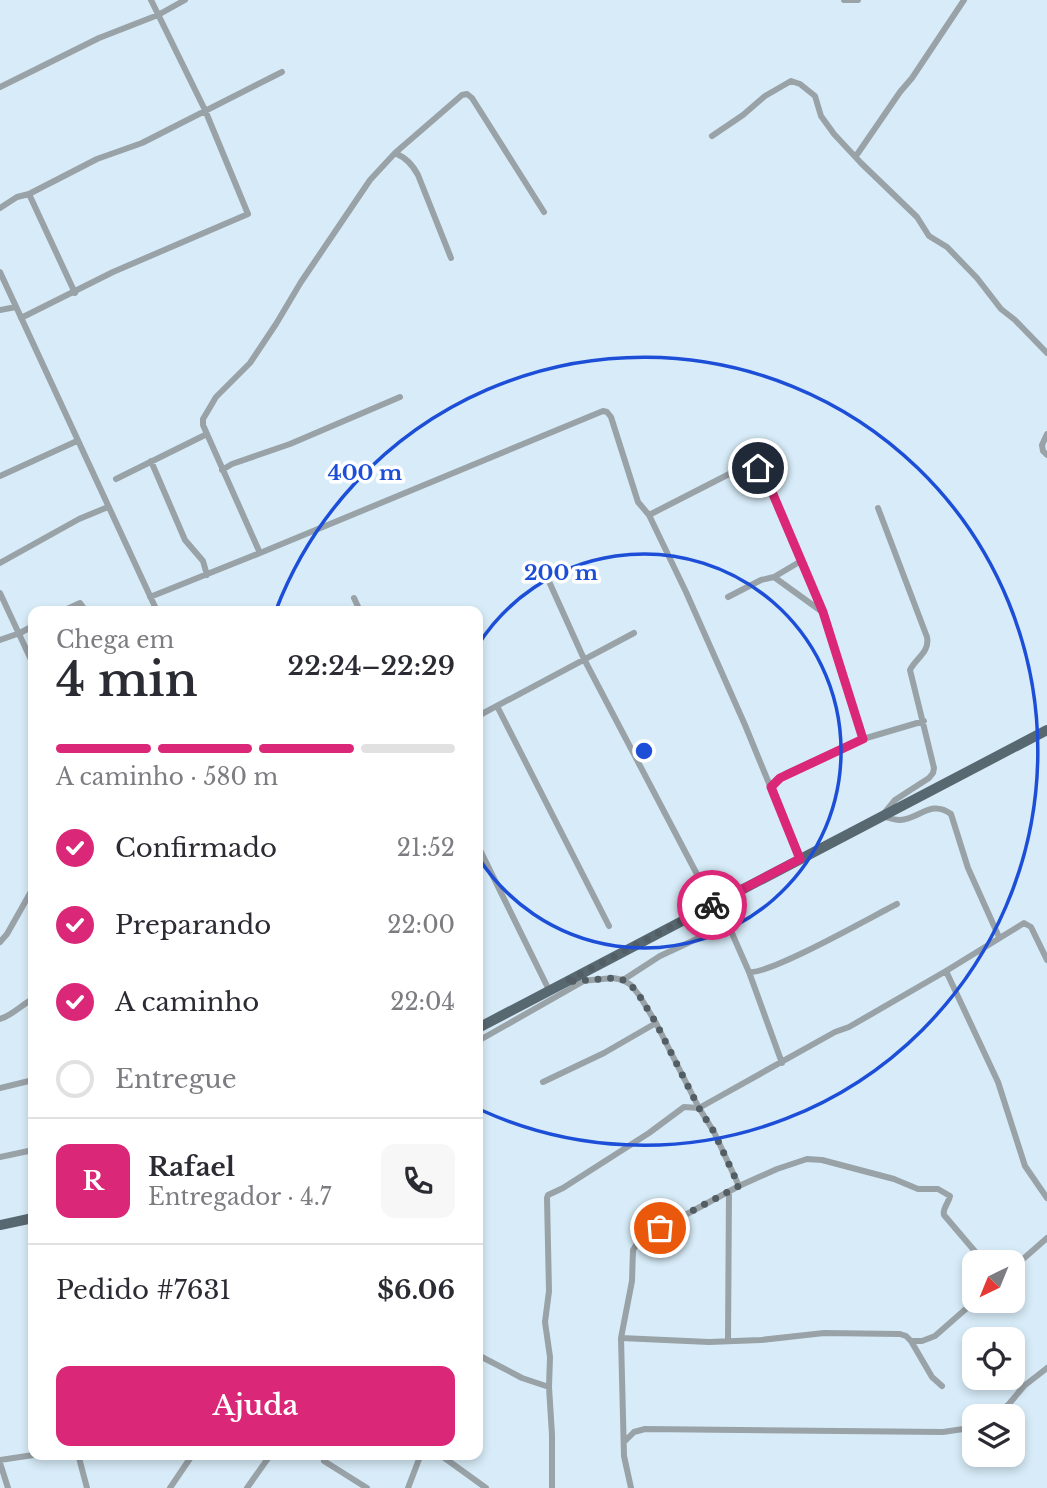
<!DOCTYPE html>
<html lang="pt">
<meta charset="utf-8">
<style>
:root{--surface:#fff;--page:#f7f7f7;--text:#2b2b33;--muted:#7c7c81;--line:#e1e1e2;--accent:#db2777}
body{margin:0;font-family:"Libre Baskerville",serif;background:var(--page);color:var(--text);height:100vh;display:flex;flex-direction:column;font-size:26px;white-space:nowrap}
*{box-sizing:border-box;margin:0}
p{font-size:23px;color:var(--muted)}
.icon{flex:none;width:38px;height:38px;fill:none;stroke:currentColor;stroke-width:2;stroke-linecap:round;stroke-linejoin:round}
.map{position:relative;flex:1;overflow:hidden}
.details{position:absolute;left:28px;top:606px;width:455px;height:854px;display:flex;flex-direction:column;background:var(--surface);border-radius:14px;box-shadow:0 4px 10px #0003}
.details>*{flex:none}
.needle{width:46px;rotate:223deg}
.buttons{position:absolute;left:962px;top:1250px;display:grid;gap:14px}
.buttons a{display:grid;place-items:center;width:63px;height:63px;border-radius:14px;background:var(--surface);box-shadow:0 4px 10px #0003;font-size:35px}
.pin{position:absolute;display:grid;place-items:center;width:60px;height:60px;color:#fff;margin:-30px;border:4px solid #fff;border-radius:50%;box-shadow:0 2px 7px #0007}
.courier{position:absolute;display:grid;place-items:center;width:70px;height:70px;margin:-35px;border:5px solid #db2777;border-radius:50%;background:#fff;color:#222;box-shadow:0 2px 9px #0007}
.summary em{font-style:normal;font-weight:600}
.summary div{display:flex;flex-direction:column-reverse}
.summary{display:flex;align-items:center;justify-content:space-between;height:119px;padding:0 28px}
h1{font-size:46px;font-weight:600;line-height:52px}
.bar{display:grid;grid-template-columns:repeat(4,1fr);gap:10px 7px;align-content:center;height:84px;padding:0 28px}
.bar i{height:9px;border-radius:5px;background:var(--line)}
.bar .on{background:var(--accent)}
.bar p{grid-column:span 4}
.line{display:flex;align-items:center;gap:18px;padding:0 28px;border-top:2px solid var(--line)}
.line div{flex:1}
.round{display:grid;place-items:center;flex:none;width:74px;height:74px;border-radius:14px;background:var(--page)}
ol{padding:0 28px;list-style:none}
li{display:flex;align-items:center;gap:21px;height:77px}
li p{margin-inline-start:auto}
li .icon{padding:7px;border-radius:50%;background:var(--accent);color:#fff;stroke-width:4}
li:last-child{color:var(--muted)}
li i{width:38px;height:38px;border:4px solid var(--line);border-radius:50%}
.cta{display:flex;gap:14px;margin-top:auto;padding:14px 28px}
.cta a{flex:1;height:80px;border-radius:14px;background:var(--accent);color:#fff;font-size:28px;font-weight:600;line-height:80px;text-align:center}
.map>svg:first-child{display:block}
.lines{fill:none;stroke-linecap:round;stroke-linejoin:round}
.street{stroke:#99a2a7;stroke-width:6}
.primary{stroke:#586871;stroke-width:10}
.done{stroke:#525e64;stroke-width:7;stroke-dasharray:0 12.6}
.route{stroke:#db2777;stroke-width:9}
.ring{fill:none;stroke:#1d4ed8;stroke-width:3.5}
.centre{fill:#1d4ed8;stroke:#fff;stroke-width:3.5}
.ring-label{font-size:21px;text-anchor:middle;font-weight:bold;fill:#1d4ed8;stroke:#fff;stroke-width:7;stroke-linejoin:round;paint-order:stroke}
</style>
<div class="map">
<svg width="1047" height="1488" viewBox="0 0 1047 1488">
<rect width="100%" height="100%" fill="#d7ecf8"/>
<g class="lines">
<path class="street" d="M844,0h14
M0,87l99,-49 59,-23 27,-15
M712,136l31,-21 22,-19 26,-15 9,3 15,12 6,20 13,18 27,29 56,54 12,19 18,11 30,31 24,31 14,11 32,33
M395,153c11,5 17,11 23,22l33,83
M856,156l44,-64 12,-14 52,-78
M29,194l46,99
M0,208l17,-11 12,-3 68,-35 45,-16 140,-71
M0,272l157,339
M0,310l16,-3
M21,318l92,-46 135,-58 -43,-104 -54,-110
M1047,434l-5,11 1,6 4,4
M151,461l34,79 18,21 4,14
M222,470l10,-6 58,-20 110,-47
M0,476l77,-35
M116,479l91,-45
M878,508l49,129c3,15 -11,21 -17,33l24,98 -1,5 -4,5 -34,22 -13,16c6,2 12,4 18,4 19,-1 31,-21 51,-6l17,54 31,69
M649,515l90,-46c11,-2 17,-3 25,4l59,139 40,127
M260,553l-57,-128v-6l13,-22 34,-34 26,-39 25,-42 69,-102 25,-27 67,-58 5,-1 5,4 72,114
M0,563l79,-44 29,-12
M542,566l42,93 116,221
M774,577l47,34
M0,593l33,71
M150,597l110,-44 343,-142 4,1 4,5 27,85 11,13 37,77 59,133 55,134
M728,597l33,-17 13,-3 27,-16
M354,598l6,13
M63,611l17,-8 6,8
M0,640l20,-7 13,-7
M497,706l112,220
M478,716l156,-83
M771,787l9,-9 7,-5 76,-34 61,-18
M478,846l71,144
M0,942l7,-8 26,-46
M946,971l52,111 27,84 22,32
M749,972l33,91
M623,980l37,-24 56,-26 9,-2 6,3 18,41c20,3 124,-56 148,-68
M571,982l42,-4 10,2 8,5 8,10 17,28 43,85 15,24 25,54
M0,1019c13,-4 21,-14 33,-20
M478,1041l104,-59
M543,1082l61,-29 52,-30
M0,1088l33,-8
M0,1157l33,-7
M1013,1268l34,-30
M621,1338l88,4 52,-2 63,-7 76,1 6,2 5,5 21,36 10,9
M728,1341l1,-150
M911,1341h11l13,-5 41,-36
M478,1355l44,23 27,9
M994,1416l15,-12 15,-18 23,-18
M625,1441l9,-9 11,-3 298,3 27,-4 5,-2
M78,1454l9,34
M439,1454l47,34
M0,1460l40,-6
M324,1461l43,27
M0,1463l8,25
M170,1488l23,-34
M247,1488l24,-34
M408,1488l13,-34
M552,1488v-53l-3,-48 1,-30 -5,-35 4,-31 -2,-93 1,-3 15,-7 86,-55 35,-26 15,1 9,-5 127,-71 14,-5 97,-56 78,-48 7,4 16,33
M631,1488l-7,-32 -3,-118 11,-57 1,-31 5,-8 8,-6 93,-50 38,-17 30,-10 15,1 72,19 24,10h20l12,7c-1,7 -8,12 -6,19l40,47"/>
<path class="primary" d="M478,1028l569,-298
M0,1225l33,-7"/>
</g>
<g class="lines">
<path class="done" d="M660,1228l79,-42 -25,-54 -15,-24 -43,-85 -17,-28 -8,-10 -8,-5 -10,-2 -48,4 147,-77"/>
<path class="route" d="M712,905l88,-46 -29,-72 9,-9 83,-39 -40,-127 -59,-139 -6,-5"/>
</g>
<g class="ring">
<path d="M478 645A197 197 0 1 1 478 857"/>
<path d="M276 610A394 394 0 1 1 481 1110"/>
</g>
<circle cx="644" cy="751" r="10" class="centre"/>
<g class="ring-label">
<text x="365" y="480">400 m</text>
<text x="561" y="580">200 m</text>
</g>
</svg>
<div class="buttons">
<a><svg class="needle" viewBox="-14 -14 28 28"><path d="M0-13l5 13h-10z" fill="#e53935"/><path d="M0 13l5-13h-10z" fill="#7c7c81"/></svg></a>
<a><svg class="icon" aria-label="locate" viewBox="0 0 24 24"><circle cx="12" cy="12" r="6"/><path d="M12 2v4M12 18v4M2 12h4M18 12h4"/></svg></a>
<a><svg class="icon" aria-label="layers" viewBox="0 0 24 24"><path d="M12 4l9 5-9 5-9-5zM3 14l9 5 9-5"/></svg></a>
</div>
<div class="pin" style="left:660px;top:1228px;background:#ea580c"><svg class="icon" aria-label="bag" viewBox="0 0 24 24"><path d="M5 8h14l-1 12H6zM9 8a3 3 0 0 1 6 0"/></svg></div>
<div class="pin" style="left:758px;top:468px;background:#1f2937"><svg class="icon" aria-label="home" viewBox="0 0 24 24"><path d="M3 11l9-7 9 7M6 9v11h12V9"/></svg></div>
<div class="courier" style="left:712px;top:905px"><svg class="icon" aria-label="bike" viewBox="0 0 24 24"><circle cx="6" cy="16" r="4"/><circle cx="18" cy="16" r="4"/><path d="M6 16l4-8h5l3 8M10 8l3 8H6M13 5h3"/></svg></div>
<section class="details">
<div class="summary"><div><h1>4 min</h1><p>Chega em</p></div><em>22:24–22:29</em></div>
<div class="bar"><i class="on"></i><i class="on"></i><i class="on"></i><i></i><p>A caminho · 580 m</p></div>
<ol>
<li><svg class="icon" aria-label="check" viewBox="0 0 24 24"><path d="M5 12l5 5 9-10"/></svg>Confirmado<p>21:52</p></li>
<li><svg class="icon" aria-label="check" viewBox="0 0 24 24"><path d="M5 12l5 5 9-10"/></svg>Preparando<p>22:00</p></li>
<li><svg class="icon" aria-label="check" viewBox="0 0 24 24"><path d="M5 12l5 5 9-10"/></svg>A caminho<p>22:04</p></li>
<li><i></i>Entregue</li>
</ol>
<div class="line" style="height:126px"><b class="round" style="background:var(--accent);color:#fff">R</b><div><b>Rafael</b><p>Entregador · 4.7</p></div><a class="round"><svg class="icon" aria-label="phone" viewBox="0 0 24 24"><path d="M5 4h4l2 5-3 2q2 4 5 5l2-3 5 2v4C11 20 4 13 5 4z"/></svg></a></div>
<div class="line" style="height:91px"><div>Pedido #7631</div><b>$6.06</b></div>
<div class="cta"><a>Ajuda</a></div>
</section>
</div>
